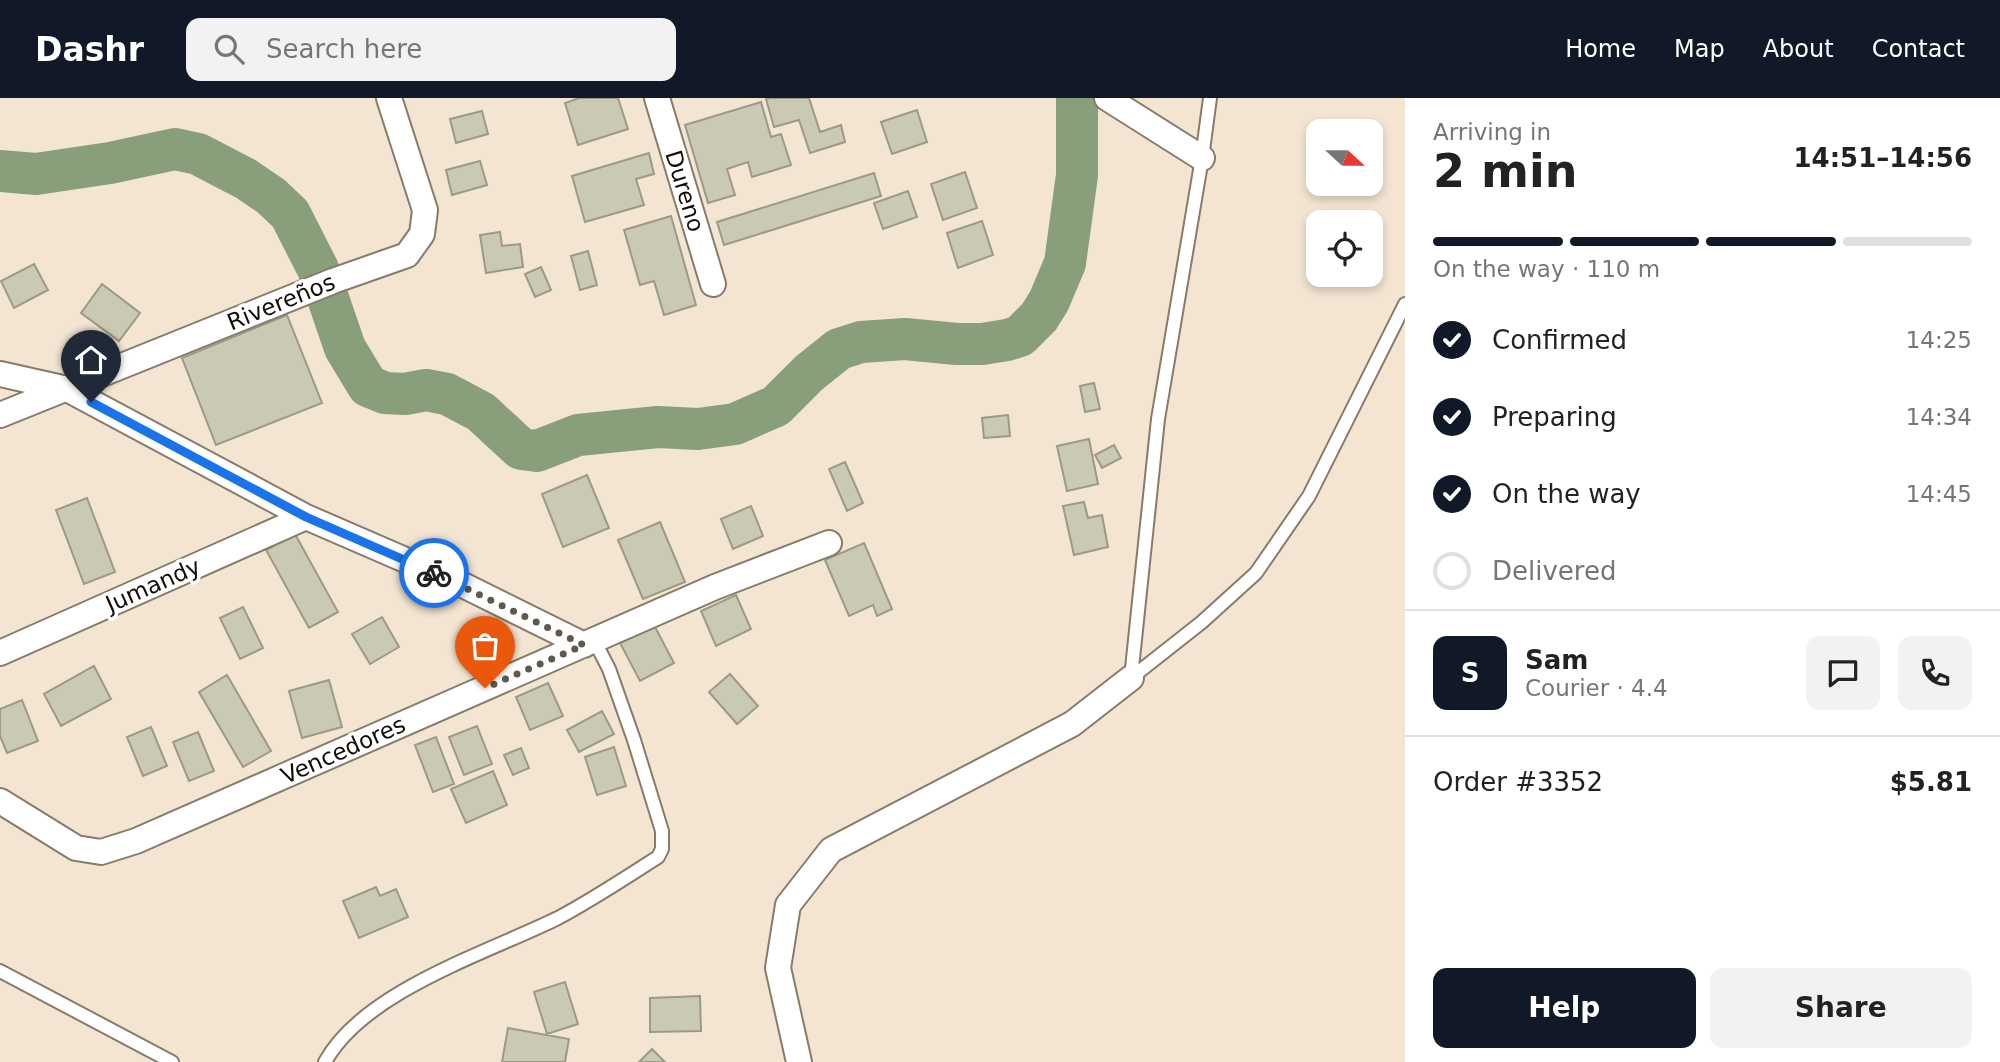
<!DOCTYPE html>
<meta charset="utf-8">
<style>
:root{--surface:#fff;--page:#f2f2f2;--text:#222;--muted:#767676;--line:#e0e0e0;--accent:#111827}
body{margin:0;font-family:"DejaVu Sans",sans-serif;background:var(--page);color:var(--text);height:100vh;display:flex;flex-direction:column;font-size:26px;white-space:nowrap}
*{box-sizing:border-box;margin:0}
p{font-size:23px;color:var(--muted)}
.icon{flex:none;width:38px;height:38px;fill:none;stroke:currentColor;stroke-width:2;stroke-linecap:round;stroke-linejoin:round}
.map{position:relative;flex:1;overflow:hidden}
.sheet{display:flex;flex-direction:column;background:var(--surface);width:595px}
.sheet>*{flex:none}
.needle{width:46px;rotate:111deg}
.tools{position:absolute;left:1306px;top:21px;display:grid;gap:14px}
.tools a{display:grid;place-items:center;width:77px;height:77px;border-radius:14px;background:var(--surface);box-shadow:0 4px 10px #0003;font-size:35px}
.pin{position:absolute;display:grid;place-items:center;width:60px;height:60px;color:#fff;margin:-72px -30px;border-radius:50% 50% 50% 0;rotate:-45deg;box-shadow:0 0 7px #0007}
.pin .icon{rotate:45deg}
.courier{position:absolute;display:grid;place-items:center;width:70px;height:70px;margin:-35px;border:5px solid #1a73e8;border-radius:50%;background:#fff;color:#222;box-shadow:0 2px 9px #0007}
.summary em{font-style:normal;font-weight:700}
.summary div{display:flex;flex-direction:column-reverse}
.summary{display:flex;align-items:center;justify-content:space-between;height:119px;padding:0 28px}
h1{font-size:46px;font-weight:700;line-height:52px}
.bar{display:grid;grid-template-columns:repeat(4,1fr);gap:10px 7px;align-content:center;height:84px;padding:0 28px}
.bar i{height:9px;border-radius:5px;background:var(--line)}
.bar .on{background:var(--accent)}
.bar p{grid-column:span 4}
.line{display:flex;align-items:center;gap:18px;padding:0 28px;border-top:2px solid var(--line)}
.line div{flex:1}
.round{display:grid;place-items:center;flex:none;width:74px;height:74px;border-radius:14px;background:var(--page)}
ol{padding:0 28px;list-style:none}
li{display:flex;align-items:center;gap:21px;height:77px}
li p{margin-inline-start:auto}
li .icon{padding:7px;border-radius:50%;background:var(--accent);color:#fff;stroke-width:4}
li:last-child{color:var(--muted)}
li i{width:38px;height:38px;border:4px solid var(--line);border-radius:50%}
.cta{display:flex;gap:14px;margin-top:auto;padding:14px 28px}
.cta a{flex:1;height:80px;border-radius:14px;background:var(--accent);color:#fff;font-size:28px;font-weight:700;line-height:80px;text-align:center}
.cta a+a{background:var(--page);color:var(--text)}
header{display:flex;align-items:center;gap:42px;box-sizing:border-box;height:98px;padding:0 35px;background:var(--accent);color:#fff}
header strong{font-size:33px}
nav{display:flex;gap:38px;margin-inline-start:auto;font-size:24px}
.search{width:490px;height:63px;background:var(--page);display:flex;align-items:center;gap:18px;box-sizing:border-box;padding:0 24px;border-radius:14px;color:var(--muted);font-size:26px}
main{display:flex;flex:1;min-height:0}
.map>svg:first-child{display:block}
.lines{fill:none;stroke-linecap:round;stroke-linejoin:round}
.river{stroke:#899e7b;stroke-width:42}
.building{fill:#cac9b4;stroke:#9b9a86;stroke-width:2}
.service-casing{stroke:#877b6a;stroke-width:16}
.minor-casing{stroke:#877b6a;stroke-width:28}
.service{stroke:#fff;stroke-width:12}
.minor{stroke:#fff;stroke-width:24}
.done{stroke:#5f584d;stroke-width:7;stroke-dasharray:0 12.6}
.route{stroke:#1a73e8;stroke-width:9}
.labels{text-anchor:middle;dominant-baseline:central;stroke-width:7;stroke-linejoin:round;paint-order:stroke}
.street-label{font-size:23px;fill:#100c06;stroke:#fff}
</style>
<header>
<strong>Dashr</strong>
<div class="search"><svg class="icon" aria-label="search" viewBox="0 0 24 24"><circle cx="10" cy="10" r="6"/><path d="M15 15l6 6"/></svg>Search here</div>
<nav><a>Home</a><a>Map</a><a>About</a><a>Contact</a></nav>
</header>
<main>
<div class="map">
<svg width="1405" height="964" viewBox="0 0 1405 964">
<rect width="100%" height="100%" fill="#f3e5d2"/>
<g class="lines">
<path class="river" d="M0,73l36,3 74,-11 65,-14 23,5 48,25 25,17 19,18 28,55 27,79 23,38 17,7 20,1 21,-4 21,4 34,18 40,37 16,2 41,-16 80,-8 40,2 37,-5 41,-18 33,-33 30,-24 22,-7 44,-3 52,5h25l25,-4 13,-4 19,-19 10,-16 16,-38 12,-88v-77"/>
</g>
<path class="building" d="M579,0h39l10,31 -50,16 -13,-42z
M769,0h40l11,34 21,-7 4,17 -35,11 -11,-33 -25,7 -8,-28z
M761,4l10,35 10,-3 10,31 -39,12 -4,-15 -21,7 8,26 -27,8 -23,-78z
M917,12l10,32 -35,12 -11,-32z
M482,13l6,23 -32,9 -6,-24z
M649,55l5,21 -18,5 8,26 -59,17 -13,-46z
M480,63l7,24 -35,10 -6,-25z
M965,74l12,36 -34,12 -12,-36z
M874,75l7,23 -157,49 -7,-23z
M908,93l9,26 -34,12 -9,-26z
M671,118l25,89 -32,10 -10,-34 -14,4 -16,-55z
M982,123l11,34 -35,13 -11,-35z
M500,134l2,14 18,-2 3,23 -37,6 -6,-38z
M588,153l9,34 -17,5 -9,-34z
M34,166l14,26 -34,18 -13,-27z
M541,169l10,23 -16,7 -10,-23z
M102,186l38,29 -21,28 -38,-28z
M287,217l35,88 -106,42 -34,-87z
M1094,285l6,26 -15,3 -5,-26z
M1008,317l2,21 -26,2 -2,-20z
M1089,341l9,45 -31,7 -10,-45z
M1114,347l7,13 -19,10 -7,-13z
M845,364l18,41 -16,8 -18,-42z
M587,377l22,53 -46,19 -21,-53z
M87,400l28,74 -31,12 -28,-74z
M1084,404l4,16 14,-3 6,32 -34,8 -11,-49z
M751,408l12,30 -30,13 -12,-30z
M660,424l25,60 -42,17 -25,-59z
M295,436l43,78 -29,16 -43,-78z
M864,445l28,66 -15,7 -4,-11 -24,11 -24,-56z
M736,497l15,34 -35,17 -15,-35z
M243,509l20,41 -23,11 -20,-41z
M382,519l17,30 -29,17 -18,-30z
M654,527l20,38 -34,18 -20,-38z
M94,568l17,33 -50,27 -17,-32z
M730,576l28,32 -21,18 -28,-32z
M227,577l44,76 -28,16 -44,-75z
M329,582l13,47 -40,11 -13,-47z
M548,585l15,33 -33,14 -14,-33z
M22,602l16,41 -31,12 -7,-17v-27z
M602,613l12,23 -35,18 -12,-22z
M477,628l15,38 -28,11 -15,-38z
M151,629l16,39 -24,10 -16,-39z
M198,634l16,39 -25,10 -16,-39z
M436,639l18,47 -21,8 -18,-47z
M614,649l12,39 -29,9 -12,-38z
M521,650l8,20 -16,7 -9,-20z
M493,673l14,34 -41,18 -15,-34z
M376,789l4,9 16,-7 12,28 -49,21 -16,-37z
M565,884l13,42 -31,10 -13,-42z
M700,898l1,35 -51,1v-34z
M508,930l61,11 -4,23h-63z
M652,951l13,13h-26z"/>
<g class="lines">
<defs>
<path id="service" d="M1131,580l27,-259 44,-261 8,-60
M1131,580l71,-56 54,-49 53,-77 96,-192
M0,873l172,91
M325,964c39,-71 162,-109 233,-144 34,-18 67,-40 100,-61l4,-8v-18l-28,-91 -25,-71 -15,-29"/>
<path id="minor" d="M657,0l56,186
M1107,0l95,60
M0,276l67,15 239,128 157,68 121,60
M0,317l333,-134 74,-26 15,-21 3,-24 -36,-112
M0,555l306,-136
M0,703l76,47 25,4 35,-11 579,-254 114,-44
M799,964l-21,-94 10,-63 43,-55 241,-126 59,-46"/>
</defs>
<use href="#service" class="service-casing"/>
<use href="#minor" class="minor-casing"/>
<use href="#service" class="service"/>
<use href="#minor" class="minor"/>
</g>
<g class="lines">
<path class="done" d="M434,475l150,72 -99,43"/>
<path class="route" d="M91,304l215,115 128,56"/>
</g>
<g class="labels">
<g class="street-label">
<text transform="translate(685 93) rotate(73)">Dureno</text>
<text transform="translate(281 204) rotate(-22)">Rivereños</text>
<text transform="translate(153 487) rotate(-24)">Jumandy</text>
<text transform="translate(343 652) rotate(-24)">Vencedores</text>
</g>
</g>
</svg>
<div class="tools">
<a><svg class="needle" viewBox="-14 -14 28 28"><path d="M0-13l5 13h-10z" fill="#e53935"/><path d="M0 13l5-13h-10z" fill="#767676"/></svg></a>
<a><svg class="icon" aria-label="locate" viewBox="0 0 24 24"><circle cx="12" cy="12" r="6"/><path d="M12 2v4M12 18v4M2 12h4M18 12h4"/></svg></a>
</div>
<div class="pin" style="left:485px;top:590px;background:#ea580c"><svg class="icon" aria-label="bag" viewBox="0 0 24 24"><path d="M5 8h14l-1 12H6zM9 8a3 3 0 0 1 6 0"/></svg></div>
<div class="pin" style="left:91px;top:304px;background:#1f2937"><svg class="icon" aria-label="home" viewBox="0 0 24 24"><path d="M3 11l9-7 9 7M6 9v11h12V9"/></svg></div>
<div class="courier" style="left:434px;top:475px"><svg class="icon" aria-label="bike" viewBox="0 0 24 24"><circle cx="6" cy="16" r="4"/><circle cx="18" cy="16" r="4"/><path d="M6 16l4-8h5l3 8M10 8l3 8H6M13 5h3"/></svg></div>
</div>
<section class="sheet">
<div class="summary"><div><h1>2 min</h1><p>Arriving in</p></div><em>14:51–14:56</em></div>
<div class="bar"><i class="on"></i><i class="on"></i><i class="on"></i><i></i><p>On the way · 110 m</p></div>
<ol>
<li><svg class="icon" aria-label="check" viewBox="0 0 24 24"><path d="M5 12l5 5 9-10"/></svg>Confirmed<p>14:25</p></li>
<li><svg class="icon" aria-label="check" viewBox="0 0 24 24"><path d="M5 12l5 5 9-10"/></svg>Preparing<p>14:34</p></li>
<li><svg class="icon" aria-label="check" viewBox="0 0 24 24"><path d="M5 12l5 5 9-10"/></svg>On the way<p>14:45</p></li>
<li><i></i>Delivered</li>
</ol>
<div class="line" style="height:126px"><b class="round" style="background:var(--accent);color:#fff">S</b><div><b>Sam</b><p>Courier · 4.4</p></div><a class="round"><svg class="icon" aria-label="chat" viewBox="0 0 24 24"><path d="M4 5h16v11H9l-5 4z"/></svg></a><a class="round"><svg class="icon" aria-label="phone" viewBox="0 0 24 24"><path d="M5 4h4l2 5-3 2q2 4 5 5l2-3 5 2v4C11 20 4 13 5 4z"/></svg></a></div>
<div class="line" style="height:91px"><div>Order #3352</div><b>$5.81</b></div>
<div class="cta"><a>Help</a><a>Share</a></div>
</section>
</main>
